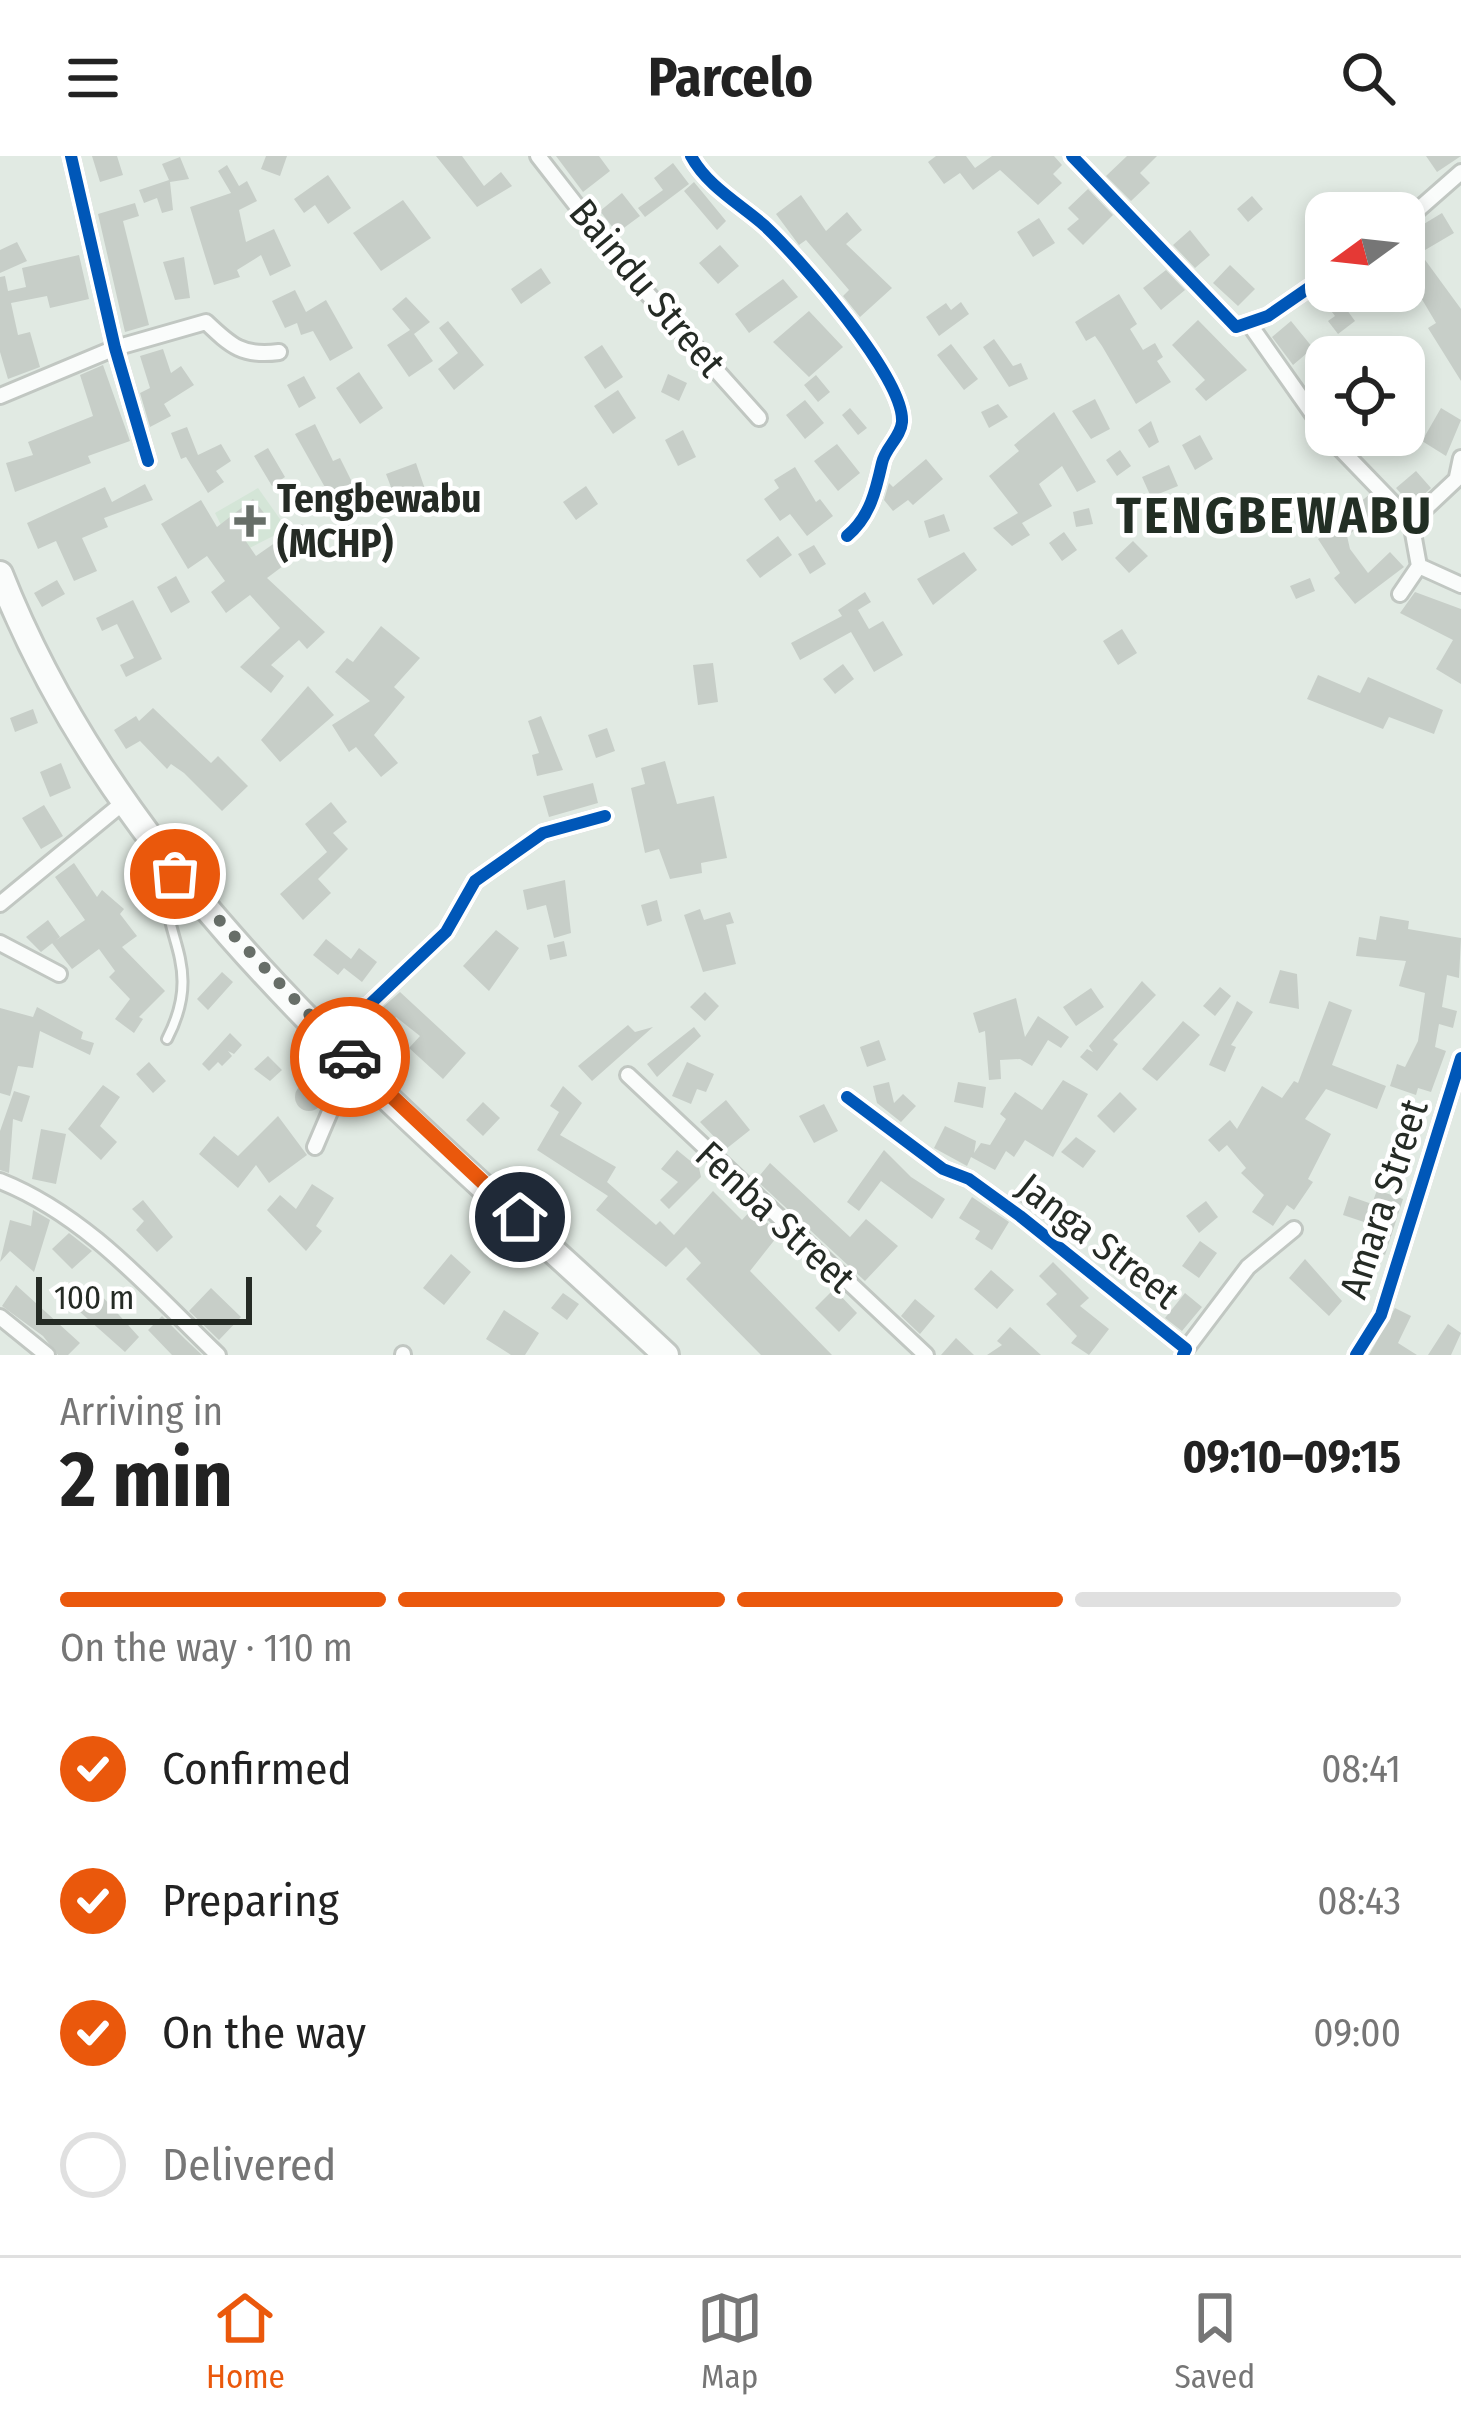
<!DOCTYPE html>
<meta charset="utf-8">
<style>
:root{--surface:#fff;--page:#f6f6f6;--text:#222;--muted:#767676;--line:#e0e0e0;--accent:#ea580c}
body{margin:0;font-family:"Fira Sans Condensed",sans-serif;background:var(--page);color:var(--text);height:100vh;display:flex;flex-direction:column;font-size:45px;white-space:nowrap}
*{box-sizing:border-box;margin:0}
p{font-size:39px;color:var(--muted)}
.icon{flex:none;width:66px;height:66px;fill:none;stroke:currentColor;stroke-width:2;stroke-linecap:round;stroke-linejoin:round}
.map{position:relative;height:1199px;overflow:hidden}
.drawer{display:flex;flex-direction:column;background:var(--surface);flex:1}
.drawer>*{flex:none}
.needle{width:78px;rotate:255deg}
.tools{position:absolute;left:1305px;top:36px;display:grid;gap:24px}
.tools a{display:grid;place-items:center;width:120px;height:120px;border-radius:24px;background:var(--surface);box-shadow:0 6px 18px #0003;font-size:60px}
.scale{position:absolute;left:36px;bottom:30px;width:216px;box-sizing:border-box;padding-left:12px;border:6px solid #252b25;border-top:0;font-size:33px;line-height:42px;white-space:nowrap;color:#252b25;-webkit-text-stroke:9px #fff;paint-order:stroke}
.pin{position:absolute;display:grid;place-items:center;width:102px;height:102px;color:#fff;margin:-51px;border:6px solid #fff;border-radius:50%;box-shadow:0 3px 12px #0007}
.courier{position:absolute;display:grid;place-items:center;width:120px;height:120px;margin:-60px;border:9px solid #ea580c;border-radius:50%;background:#fff;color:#222;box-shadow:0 3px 15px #0007}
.headline em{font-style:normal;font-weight:700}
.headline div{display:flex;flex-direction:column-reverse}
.headline{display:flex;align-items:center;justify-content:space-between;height:204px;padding:0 60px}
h1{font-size:78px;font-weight:700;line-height:90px}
.bar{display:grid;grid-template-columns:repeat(4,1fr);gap:18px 12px;align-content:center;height:144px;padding:0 60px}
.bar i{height:15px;border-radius:9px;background:var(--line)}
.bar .active{background:var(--accent)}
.bar p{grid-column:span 4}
ol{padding:0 60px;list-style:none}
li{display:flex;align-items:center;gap:36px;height:132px}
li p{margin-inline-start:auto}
li .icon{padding:12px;border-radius:50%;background:var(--accent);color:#fff;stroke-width:4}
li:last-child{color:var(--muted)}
li i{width:66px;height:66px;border:6px solid var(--line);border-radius:50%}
header{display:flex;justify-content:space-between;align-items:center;height:156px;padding:0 60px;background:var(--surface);font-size:54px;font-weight:700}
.tab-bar{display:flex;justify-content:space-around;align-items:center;height:168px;border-top:3px solid var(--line);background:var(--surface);font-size:33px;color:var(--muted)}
.tab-bar a{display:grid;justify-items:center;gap:6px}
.tab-bar .active{color:var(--accent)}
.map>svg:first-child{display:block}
.built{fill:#d4e5d7}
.building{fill:#c7cec8}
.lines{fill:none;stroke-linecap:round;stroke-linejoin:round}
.service-casing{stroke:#c1c7c2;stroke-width:14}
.minor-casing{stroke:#c1c7c2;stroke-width:20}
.trunk-casing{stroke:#c1c7c2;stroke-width:30}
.service{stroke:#fafcfb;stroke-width:8}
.minor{stroke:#fafcfb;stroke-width:14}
.trunk{stroke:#fafcfb;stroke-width:24}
.cycleway-casing{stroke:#fff;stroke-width:20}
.cycleway{stroke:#0057b8;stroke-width:12}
.done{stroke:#676e68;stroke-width:12;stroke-dasharray:0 21.6}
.route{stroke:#ea580c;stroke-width:15}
.poi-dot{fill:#676e68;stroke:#fff;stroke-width:4.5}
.labels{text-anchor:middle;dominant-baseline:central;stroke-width:9;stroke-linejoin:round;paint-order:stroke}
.street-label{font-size:39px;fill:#252b25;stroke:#fff}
.poi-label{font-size:39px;font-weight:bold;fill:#252b25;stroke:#fff;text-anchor:start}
.district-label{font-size:51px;font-weight:bold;letter-spacing:3px;fill:#222e24;stroke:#fff}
</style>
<header><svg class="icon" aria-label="menu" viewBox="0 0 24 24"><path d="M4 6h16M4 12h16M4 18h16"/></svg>Parcelo<svg class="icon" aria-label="search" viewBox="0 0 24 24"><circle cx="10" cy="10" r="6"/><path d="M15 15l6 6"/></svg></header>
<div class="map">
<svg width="1461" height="1199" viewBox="0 0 1461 1199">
<rect width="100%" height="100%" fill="#e1eae3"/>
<path class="built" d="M258,332l29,41 -51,26 -21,-42z"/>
<path class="building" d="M92,0h25l6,19 -23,7z
M266,0h21l-7,20 -19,-7z
M436,0h26l22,30 17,-14 11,14 -35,21z
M556,0h43l11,15 -27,21z
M936,0h30l9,12 17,-12h62l8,9 -9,9 9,9 -24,22 -38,-35 -27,20 -13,-17 -16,11 -16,-22z
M1127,0h30l-17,17 10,10 -19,18 -25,-25z
M1426,0h35l-24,16z
M180,1l9,22 -19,3 3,28 -11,3 -5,-15 -13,5 -5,-13 30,-10 -7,-16z
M673,7l16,21 -44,33 -7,-9 25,-18 -9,-12z
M227,9l12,21 8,-5 10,20 -18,9 7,32 28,-13 17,37 -21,10 -9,-21 -24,15 3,7 -26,8 -24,-78 41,-14 -13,-22z
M328,19l23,33 -23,16 -13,-19 -11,8 -10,-14z
M694,26l32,39 -9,9 -33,-39z
M1088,33l25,26 -30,30 -16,-16 12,-10 -11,-11z
M622,37l18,23 -23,17 -17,-22z
M801,39l25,36 21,-19 15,18 -16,14 46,44 -32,29 -17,-21 6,-6 -43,-50 -7,5 -23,-31z
M1252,40l11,13 -15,13 -11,-13z
M403,44l28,38 -50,33 -28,-38z
M135,47l4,13 -16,5 26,104 -24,7 -27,-118z
M1442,57l12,20 -34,20 41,56v72l-33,-53 8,-5 -32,-54v-33z
M1039,62l16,25 -22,14 -16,-25z
M1190,74l20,25 -15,13 -22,-23z
M17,86l10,19 -27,12v-23z
M720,89l19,21 -21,18 -19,-21z
M79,99l10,44 -39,9 -3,-12 -36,7 7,32 12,-3 10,35 -32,12 -8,-27v-75l5,-1 3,15 18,-4 -4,-19z
M184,101l6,41 -15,2 -12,-38z
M1230,109l25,24 -17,17 -25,-23z
M541,112l10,15 -30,21 -10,-15z
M1166,114l19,20 -24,20 -18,-22z
M783,123l15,18 -49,36 -14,-19z
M295,134l11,22 20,-12 27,48 -23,13 -17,-30 -12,4 -4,-12 -12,5 -13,-27z
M1324,135h39l-19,15 11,15 -17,13 -10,-13 7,-5 -16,-21z
M1119,138l18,30 -7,5 13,21 12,-7 8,14 -6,4 14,21 -35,22 -34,-58 -7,-10 -9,5 -11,-19z
M406,141l24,25 -16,12 19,27 -24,16 -22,-32 23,-15 -18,-21z
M961,146l8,12 -30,22 -13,-19 20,-14 5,7z
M809,155l34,36 -34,30 -36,-35z
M1198,164l49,50 -41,31 -11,-12 10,-9 -33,-35z
M448,165l36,44 -30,25 -16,-21 20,-16 -19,-25z
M1291,165l22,27 -20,17 -21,-28z
M994,183l19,27 8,-3 7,16 -19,8 -26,-40z
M951,188l27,35 -14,11 -27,-35z
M602,189l21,32 -18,12 -21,-32z
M163,193l8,24 10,-7 13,19 -30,19 7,12 -21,11 -10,-34 10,-5 -10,-32z
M103,209l27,76 -42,15 3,7 -76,29 -9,-29 27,-8 -5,-13 65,-26 -13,-41z
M359,216l24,36 -23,16 -24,-36z
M668,218l19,9 -8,18 -18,-9z
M816,219l14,17 -12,10 -14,-17z
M304,220l12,22 -17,10 -12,-23z
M618,234l18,28 -23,16 -19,-28z
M1095,243l15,30 -19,10 -19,-28z
M805,244l19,23 -19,16 -19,-24z
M998,248l10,13 -19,11 -8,-16z
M850,252l17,20 -9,7 -16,-20z
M1441,252l20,12 -15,36 -24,-15z
M1054,256l42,70 -19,10 -15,-26 -23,18 13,22 -30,17 8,12 -18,11 -19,-18 25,-15 -29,-37 30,-25 -5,-6z
M1151,265l8,21 -10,6 -11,-18z
M315,268l18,37 7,-3 14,28 -23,12 -36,-64z
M187,271l11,28 23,-11 10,17 -15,10 8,11 -16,11 -22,-36 -5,2 -10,-26z
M683,274l13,27 -18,9 -13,-26z
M1200,279l13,24 -18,11 -13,-25z
M837,288l23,29 -22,18 -24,-30z
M268,292l17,29 -13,9 -18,-30z
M1120,294l11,16 -14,10 -11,-16z
M926,303l17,20 -30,26 -5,-5 -15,11 -9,-11 5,-17 4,4z
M416,307l10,29 -29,11 -11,-29z
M1169,309l9,21 -27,11 -9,-20z
M795,311l21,35 4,-3 13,17 -26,20 -17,-22 -10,7 -16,-22 15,-11 -5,-8z
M1416,315l15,17 -19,18 -16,-18z
M145,328l8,16 -49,18 4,9 -26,11 15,33 -23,10 -18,-40 -18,8 -11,-26 78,-36 7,15z
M586,330l12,18 -22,16 -13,-18z
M1369,339l13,14 -35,27 3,13 18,24 22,-21 14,15 -49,37 -21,-26 6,-5 -22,-34 25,-16 -4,-5z
M253,343l15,19 -25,19 13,19 46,-32 8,15 -20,11 5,7 -28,21 58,54 -18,17 -8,-9 -28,25 13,11 -13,17 -31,-26 40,-39 -30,-33 -24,18 -15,-21 14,-11 -18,-25 -19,13 -27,-45 40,-24 16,27z
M1089,352l4,16 -17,3 -3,-15z
M944,358l6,17 -21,7 -5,-17z
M1064,376l13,18 -15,11 -13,-18z
M778,380l14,19 -32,23 -14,-18z
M1133,385l15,15 -19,17 -14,-15z
M814,389l12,19 -16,10 -12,-20z
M964,396l13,18 -44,35 -16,-26z
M176,420l14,26 -19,11 -14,-26z
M1310,422l5,13 -19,8 -6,-13z
M57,424l8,14 -23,13 -8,-14z
M865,436l6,10 -13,8 11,19 14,-8 20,34 -29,17 -23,-40 -51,28 -9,-17 51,-27 -4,-6z
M1415,436l46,17v75l-25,-15 17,-29 -53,-27z
M133,444l29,59 -36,18 -6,-12 14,-7 -17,-34 -15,7 -6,-13z
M381,470l39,32 -26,29 11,10 -31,38 24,28 -17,14 -25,-30 -7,5 -17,-27 38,-24 -35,-29 12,-14 6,4z
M1122,473l15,24 -19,12 -15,-24z
M713,507l5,39 -20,3 -5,-40z
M843,508l11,15 -19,15 -12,-15z
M1318,519l42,18 8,-16 75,33 -9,24 -45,-17 -6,12 -76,-30z
M308,530l26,29 -54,47 -19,-22z
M153,552l58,55 7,-7 30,30 -26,25 -38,-38 -13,-9 -4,5 -27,-28 -14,8 -12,-19 22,-14 3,5z
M33,553l5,14 -23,9 -5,-14z
M541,560l22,54 -26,6 -5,-21 7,-2 -11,-32z
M607,572l8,23 -19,7 -8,-23z
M665,605l12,43 37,-8 13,62 -26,5 1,10 -32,6 -11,-30 -14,4 -14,-65 14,-4 -4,-16z
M61,607l10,25 -21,9 -10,-25z
M593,627l5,20 -49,14 -6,-21z
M331,646l16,20 -14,11 15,16 -30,30 13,14 -28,27 -23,-26 47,-42 -22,-28z
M44,649l19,31 -22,13 -19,-31z
M74,707l23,34 5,-7 22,19 -4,5 17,22 -15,11 43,44 -26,26 4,2 -9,14 -19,-14 15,-20 -21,-22 6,-6 -16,-22 -27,20 -20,-26 33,-23 -30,-43z
M565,724l6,53 -17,5 -8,-33 -19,5 -4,-20z
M657,744l5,21 -15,5 -6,-21z
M700,753l4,11 26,-8 4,11 -8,2 10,39 -33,8 -19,-57z
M1380,760l29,5 -1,8 53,9 -2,40 -12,-3 -5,32 15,4 -4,17 -14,-4 -4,23 11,4 -15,41 -13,-4 -2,7 -26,-9 7,-22 8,3 13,-26 7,-48 -26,-7 7,-25 -50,-5 3,-19 17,3z
M48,764l12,17 -19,15 -15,-15z
M496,774l23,18 -30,43 -26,-25z
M326,783l25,20 8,-11 18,14 -15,20 -18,-14 -6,7 -25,-20z
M564,785l3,15 -17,4 -3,-15z
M1280,814l17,4 2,35 -30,-6z
M222,816l11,10 -25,28 -11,-11z
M1142,825l14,14 -43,45 5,4 -21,27 -17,-14 7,-8 6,3 -4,-6z
M1220,831l11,9 -16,20 -12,-10z
M1091,832l13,19 -28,19 -13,-19z
M400,836l66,61 -23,26 -34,-31 11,-12 -24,-19 -19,25 -9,-7 19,-25 -4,-3z
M705,836l14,14 -14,15 -15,-14z
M1016,842l9,39 13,-21 31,21 -8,11 -13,-8 -16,26 -12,-7 -20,1 1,19 -12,1 -4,-49 -6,2 -6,-20z
M1237,845l16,11 -22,33 5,2 -11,25 -16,-7z
M1329,845l23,9 -20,55 54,21 -9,23 -51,-20 -21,30 26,15 -23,45 5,3 -19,28 -7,-5 -14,21 -21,-14 12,-17 -23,-22 5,-5 -19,-23 -8,7 -11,-12 22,-20 7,9 25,-43 20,12 12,-17 4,2z
M37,851l46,25 -2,7 13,4 -4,12 -50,-24 -7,37 -15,-2 -8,30 -10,-3v-85l33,9z
M1183,865l17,14 -43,46 -15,-12z
M628,869l7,7 18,-5 -61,54 -14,-15z
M694,871l7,9 -44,41 -10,-13z
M230,877l12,12 -8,9 -6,-3 4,5 -10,10 -4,-4 -9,9 -7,-7z
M879,884l7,20 -19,7 -7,-20z
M268,900l14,14 -12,11 -16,-12z
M149,906l17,19 -13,12 -17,-19z
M687,906l27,12 -8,18 -9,-3 -6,15 -19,-8z
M1063,924l25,14 -35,63 -28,-17 -11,17 -8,-6 -11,19 -24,-13 -4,9 -33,-18 11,-22 31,15 -2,12 7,-10 9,2 16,-26 -6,-5 15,-22 27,18z
M889,926l5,21 9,-9 13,12 -15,16 -24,-19 -4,-17z
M958,926l28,5 -3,21 -29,-6z
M295 941a14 14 0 1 1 28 0a14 14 0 1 1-28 0Z
M103,929l17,12 -20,29 17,16 -16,18 -33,-31z
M563,930l19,17 -22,32 56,32 -9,15 49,43 4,-4 14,14 39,-44 29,29 9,-10 29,23 -30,38 82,84h-71l-75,-76 15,-16 -15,-16 -20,20 -70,-57 12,-14 -71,-46 22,-38 -9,-6z
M14,935l16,5 -8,26 -9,-3 -4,54 -9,-3v-39z
M1120,936l17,17 -23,24 -17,-17z
M726,944l24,30 -24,19 -26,-27z
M483,946l17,16 -17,18 -17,-16z
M824,948l14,27 -24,12 -15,-27z
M278,960l29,39 -38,28 -13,-18 -18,23 -39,-34 15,-18 24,20z
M41,973l25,5 -10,50 -24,-5z
M1076,981l20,14 -13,17 -22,-16z
M677,994l22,18 2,9 -32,32 -9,-9 18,-18 -17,-13z
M884,994l27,27 34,22 -13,20 -51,-38 -22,30 -12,-9z
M770,1007l80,74 16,-18 32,27 -33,35 -109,-101z
M1032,1027l32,20 -13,22 -31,-23z
M312,1028l22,14 -18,28 6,5 -16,20 -39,-41 13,-15 16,14z
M1377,1034l26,9 -18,56 -25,-9 7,-23 -24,-8 6,-19 23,8z
M972,1041l37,25 -17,28 -17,-11 5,-8 -21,-13z
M143,1044l30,37 -16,15 -21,-22 8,-9 -12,-12z
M1206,1045l12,16 -19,16 -13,-17z
M33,1054l17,10 -16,52 -24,-21 -10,11 10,-42 21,6z
M69,1077l23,18 -20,18 -20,-20z
M1200,1085l17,12 -18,25 -17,-12z
M451,1098l20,18 -27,33 -21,-17z
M1305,1103l37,42 -13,15 -40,-38z
M1053,1106l36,36 -9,8 29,23 -20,26 -18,-12 6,-7 -31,-32 11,-10 -18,-18z
M991,1114l23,20 -17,19 -23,-20z
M90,1127l49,54 -14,15 -54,-48z
M16,1129l64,58 -12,12h-10l-15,-19 -41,-30z
M211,1132l30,29 -22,23 -30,-29z
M834,1133l23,24 -18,19 -24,-24z
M563,1137l16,11 -12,16 -16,-12z
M1185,1137l17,14 -20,24 -17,-13z
M915,1143l20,17 -15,18 -19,-18z
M1395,1152l16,8 -13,27 19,12h-48z
M504,1154l35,23 -14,22h-14l-25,-16z
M162,1160l23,23 17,16h-30l-24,-25z
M1448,1168l13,9 -10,22h-23z
M1010,1171l31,28h-54l15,-10 -5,-4z
M956,1182l18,17h-33z"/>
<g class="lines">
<defs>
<path id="service" d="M167,883c41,-79 -14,-107 2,-172"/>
<path id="minor" d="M71,0l44,192 33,113
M538,0l91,117 130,145
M691,0c16,30 49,48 74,70 34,32 140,152 137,196 -1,15 -17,26 -20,41 -6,27 -12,54 -35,73
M1072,0l164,171 32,-11 58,-40
M1404,66l57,-50
M1250,169l76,108
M0,240l115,-48 91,-26c25,24 37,35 73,30
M1327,279l84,87
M1457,321l4,-19
M1419,410l42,19
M1400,438l19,-28 -8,-44 50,-47
M0,748l124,-102
M0,787l59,31
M312,864l56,-14 78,-74 29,-51 68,-48 62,-17
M628,919l298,280
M847,941l96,72 26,10 51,37 166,133 -3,6
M315,991l17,-40 34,-33
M0,1025c88,35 151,110 218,174
M0,1161l47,38
M1186,1193l62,-82 46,-38
M403,1198v1
M1356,1199l25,-40 80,-257"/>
<path id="trunk" d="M0,418c128,325 419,548 666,781"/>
</defs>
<use href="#service" class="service-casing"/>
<use href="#minor" class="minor-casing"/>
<use href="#trunk" class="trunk-casing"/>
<use href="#service" class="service"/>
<use href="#minor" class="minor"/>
<use href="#trunk" class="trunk"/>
<defs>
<path id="cycleway" d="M71,0l44,192 33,113
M691,0c16,30 49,48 74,70 34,32 140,152 137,196 -1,15 -17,26 -20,41 -6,27 -12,54 -35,73
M1072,0l164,171 32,-11 58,-40
M312,864l56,-14 78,-74 29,-51 68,-48 62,-17
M847,941l96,72 26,10 51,37 166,133 -3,6
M1356,1199l25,-40 80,-257"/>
</defs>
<use href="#cycleway" class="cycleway-casing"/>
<use href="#cycleway" class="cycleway"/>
</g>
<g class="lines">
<path class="done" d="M175,718l175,183"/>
<path class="route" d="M350,901l170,160"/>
</g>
<path class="poi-dot" d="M244 347h12v12h12v12h-12v12h-12v-12h-12v-12h12z"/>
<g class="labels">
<g class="street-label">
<text transform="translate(647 132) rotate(50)">Baindu Street</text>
<text transform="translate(1384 1043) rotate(-72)">Amara Street</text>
<text transform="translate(775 1061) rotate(43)">Fenba Street</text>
<text transform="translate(1098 1085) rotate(38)">Janga Street</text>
</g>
<g class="poi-label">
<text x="277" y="343">Tengbewabu<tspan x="277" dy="45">(MCHP)</tspan></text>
</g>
<g class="district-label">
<text x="1275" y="360">TENGBEWABU</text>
</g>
</g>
</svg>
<div class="tools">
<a><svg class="needle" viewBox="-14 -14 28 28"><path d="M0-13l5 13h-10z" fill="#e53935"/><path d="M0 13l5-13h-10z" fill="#767676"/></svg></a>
<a><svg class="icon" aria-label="locate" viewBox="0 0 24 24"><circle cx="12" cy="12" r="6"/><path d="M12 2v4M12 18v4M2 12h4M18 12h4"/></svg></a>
</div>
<div class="scale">100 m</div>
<div class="pin" style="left:175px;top:718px;background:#ea580c"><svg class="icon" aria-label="bag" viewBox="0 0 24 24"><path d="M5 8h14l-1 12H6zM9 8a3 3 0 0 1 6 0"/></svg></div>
<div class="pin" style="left:520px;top:1061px;background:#1f2937"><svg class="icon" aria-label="home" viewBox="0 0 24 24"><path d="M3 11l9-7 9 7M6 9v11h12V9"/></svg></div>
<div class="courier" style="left:350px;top:901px"><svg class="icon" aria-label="car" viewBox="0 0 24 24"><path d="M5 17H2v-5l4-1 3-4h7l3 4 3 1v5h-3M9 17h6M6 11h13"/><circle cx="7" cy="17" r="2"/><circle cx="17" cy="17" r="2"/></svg></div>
</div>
<section class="drawer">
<div class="headline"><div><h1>2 min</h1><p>Arriving in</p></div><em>09:10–09:15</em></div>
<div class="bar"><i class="active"></i><i class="active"></i><i class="active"></i><i></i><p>On the way · 110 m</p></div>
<ol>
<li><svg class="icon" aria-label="check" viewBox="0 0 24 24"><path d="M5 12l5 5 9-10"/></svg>Confirmed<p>08:41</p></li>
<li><svg class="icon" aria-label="check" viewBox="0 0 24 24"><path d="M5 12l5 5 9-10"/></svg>Preparing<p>08:43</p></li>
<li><svg class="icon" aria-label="check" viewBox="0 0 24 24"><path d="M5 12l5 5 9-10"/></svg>On the way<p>09:00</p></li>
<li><i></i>Delivered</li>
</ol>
</section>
<nav class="tab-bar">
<a class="active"><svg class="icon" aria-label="home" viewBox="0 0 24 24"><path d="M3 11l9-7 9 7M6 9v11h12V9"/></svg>Home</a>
<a><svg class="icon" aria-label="map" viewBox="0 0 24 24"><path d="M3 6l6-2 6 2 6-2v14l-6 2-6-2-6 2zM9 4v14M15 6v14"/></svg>Map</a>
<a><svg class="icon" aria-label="saved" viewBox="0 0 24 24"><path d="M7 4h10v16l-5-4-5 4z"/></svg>Saved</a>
</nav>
